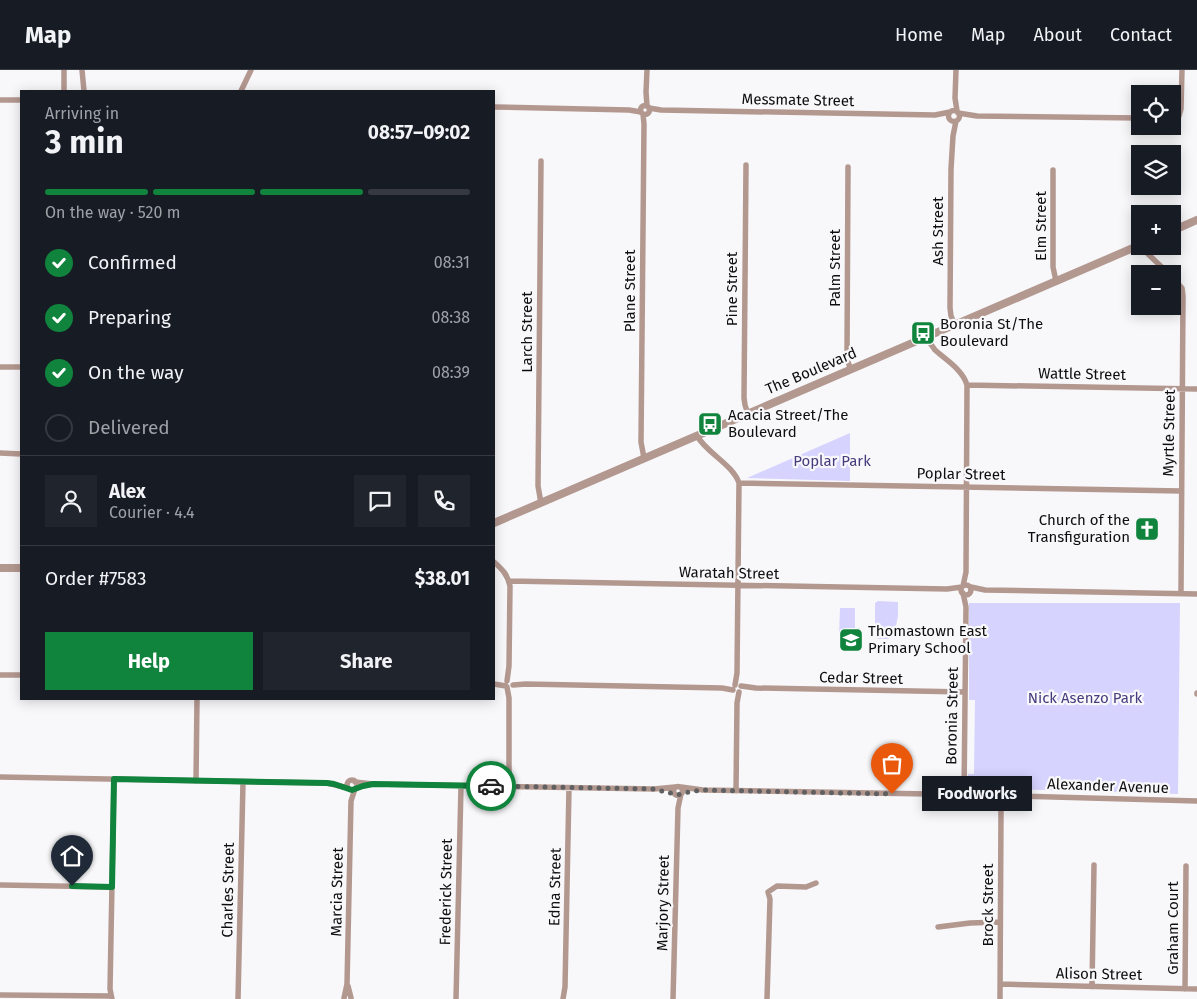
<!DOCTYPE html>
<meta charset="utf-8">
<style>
:root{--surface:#171b24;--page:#20242c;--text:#f1f3f6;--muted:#9ea1a6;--line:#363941;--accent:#10843d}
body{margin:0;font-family:"Fira Sans",sans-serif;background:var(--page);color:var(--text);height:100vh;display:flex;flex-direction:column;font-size:19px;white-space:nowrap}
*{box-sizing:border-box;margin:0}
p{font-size:16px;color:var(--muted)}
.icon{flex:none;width:28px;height:28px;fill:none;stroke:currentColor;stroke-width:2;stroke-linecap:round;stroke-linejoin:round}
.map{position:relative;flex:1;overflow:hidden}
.panel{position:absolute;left:20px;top:20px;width:475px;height:610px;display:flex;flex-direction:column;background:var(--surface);border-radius:0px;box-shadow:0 2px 12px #0003}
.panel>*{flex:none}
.tools{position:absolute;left:1131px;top:15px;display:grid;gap:10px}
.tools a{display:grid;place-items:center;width:50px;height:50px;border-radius:0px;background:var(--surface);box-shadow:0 2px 12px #0003;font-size:25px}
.pin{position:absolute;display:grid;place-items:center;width:42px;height:42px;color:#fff;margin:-51px -21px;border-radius:50% 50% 50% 0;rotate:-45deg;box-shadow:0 0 5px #0007}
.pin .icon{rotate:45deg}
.courier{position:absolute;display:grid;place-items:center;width:50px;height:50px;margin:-25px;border:4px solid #10843d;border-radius:50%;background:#fff;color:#222;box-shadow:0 1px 6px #0007}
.bubble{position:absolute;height:35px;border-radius:0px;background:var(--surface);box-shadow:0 2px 12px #0003;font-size:16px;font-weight:700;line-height:35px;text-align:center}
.headline em{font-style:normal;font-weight:700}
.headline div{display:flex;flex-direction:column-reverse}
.headline{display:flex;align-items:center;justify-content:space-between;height:85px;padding:0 25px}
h1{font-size:32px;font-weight:700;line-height:38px}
.bar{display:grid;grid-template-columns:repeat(4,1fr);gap:8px 5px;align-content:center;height:60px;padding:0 25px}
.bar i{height:6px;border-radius:4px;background:var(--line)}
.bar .selected{background:var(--accent)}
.bar p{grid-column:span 4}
.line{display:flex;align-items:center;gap:12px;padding:0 25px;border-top:1px solid var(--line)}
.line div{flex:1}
.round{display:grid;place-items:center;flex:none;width:52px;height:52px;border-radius:0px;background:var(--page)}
ol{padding:0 25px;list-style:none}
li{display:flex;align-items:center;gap:15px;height:55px}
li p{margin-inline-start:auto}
li .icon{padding:5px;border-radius:50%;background:var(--accent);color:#fff;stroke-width:4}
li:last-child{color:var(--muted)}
li i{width:28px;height:28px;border:2px solid var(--line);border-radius:50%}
.action{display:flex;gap:10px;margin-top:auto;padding:10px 25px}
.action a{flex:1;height:58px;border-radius:0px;background:var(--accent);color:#fff;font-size:20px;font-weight:700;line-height:58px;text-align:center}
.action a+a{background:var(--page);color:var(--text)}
header{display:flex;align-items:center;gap:30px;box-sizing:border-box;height:70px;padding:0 25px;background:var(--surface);border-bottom:1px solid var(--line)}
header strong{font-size:24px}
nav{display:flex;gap:28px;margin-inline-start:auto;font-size:18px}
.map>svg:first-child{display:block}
.green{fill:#d6d3ff}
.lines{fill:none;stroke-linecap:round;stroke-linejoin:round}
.minor{stroke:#b39890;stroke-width:5.5}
.tertiary{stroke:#b39890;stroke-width:8}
.done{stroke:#606062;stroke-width:5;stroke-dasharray:0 9}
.route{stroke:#10843d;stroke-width:6}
.labels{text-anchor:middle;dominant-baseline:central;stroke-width:4.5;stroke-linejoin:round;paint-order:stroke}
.street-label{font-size:15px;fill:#0e0e0f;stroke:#f8f8fb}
.poi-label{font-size:15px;fill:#0e0e0f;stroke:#f8f8fb;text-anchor:start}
.park-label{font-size:15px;fill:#473c7d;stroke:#f8f8fb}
</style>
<header>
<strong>Map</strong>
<nav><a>Home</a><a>Map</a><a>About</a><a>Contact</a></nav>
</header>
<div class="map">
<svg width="1197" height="929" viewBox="0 0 1197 929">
<rect width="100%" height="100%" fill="#f8f8fb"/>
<path class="green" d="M850,363v48l-103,-3z
M878,531l20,1v14l-4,20c-5,4 -10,3 -16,3l-3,-4v-32z
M969,533h211l-2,191 -210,-6v-14h6l1,-74h-6z
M840,538h15v30l-16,-1z"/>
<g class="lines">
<path class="minor" d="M82,0l2,21
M647,0l-1,22 1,14
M956,0l-1,28 2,13
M64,21v-21
M241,21l10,-21
M0,30h21
M640.5 40a4.5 4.5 0 1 1 9 0a4.5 4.5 0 1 1-9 0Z
M494,37l135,3 12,2
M649,38l12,2 274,5 15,-3
M948.5 46a5.5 5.5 0 1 1 11 0a5.5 5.5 0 1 1-11 0Z
M958,43l19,3 163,2
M643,44l1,10 -3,318 3,16
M1172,48l7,-2 2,-7 1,-39
M541,91l-3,325 3,17
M746,95l-2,233 1,7 3,9
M848,97l-1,188 1,7 3,8
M1053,100v97l3,14
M1143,176l5,8 21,20
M1172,207l10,11 1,8 -2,297
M955,255l-4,-9 -1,-8 1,-139 2,-33 3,-15
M925,267c4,4 7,9 10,13 11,10 28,20 32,35l-1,187 -3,14
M0,297h21
M967,315l230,4
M697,366c10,17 36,29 42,47l-2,190 -2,12
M0,383l21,1
M739,413l442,8
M494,492c8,7 14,13 16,24l-1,80 -2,15
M509,511l438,8 15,-2
M961 520a5 5 0 1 1 10 0a5 5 0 1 1-10 0Z
M971,517l14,3 212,4
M963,523l3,14 -2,188
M0,605h21
M494,614l12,2
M513,615l13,-1 196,4 11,2
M741,616l15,2 209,4
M507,617l2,11v89
M1197,624v-1
M0,707l327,6 21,5
M347 715a5 5 0 1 1 10 0a5 5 0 1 1-10 0Z
M196,711l1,-82
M355,712l18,2 281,5 21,-2
M673.5 721a4.5 4.5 0 1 1 9 0a4.5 4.5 0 1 1-9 0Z
M681,717l22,3 281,5 13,-2
M996 726a5 5 0 1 1 10 0a5 5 0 1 1-10 0Z
M736,721l1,-88 2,-11
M1005,723l12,3 180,5
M998,730l3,10 -1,189
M0,815l112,2
M938,857l32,-4 30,-1
M1000,914l197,5
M348,916l3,12
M1092,917l2,-122
M1185,919l1,-123
M0,925l111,1
M344,928l3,-14 4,-183 4,-12
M112,929l-2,-10 4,-210
M238,929l5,-217
M456,929l5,-213
M563,929l2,-12 4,-199
M673,929l5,-191 3,-14
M767,929l3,-100 -2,-7 9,-6 29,1 10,-4"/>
<path class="tertiary" d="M1172,161l25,-11
M494,453l646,-278
M0,498h21"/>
</g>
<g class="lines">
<path class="done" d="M491,716l163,3 24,6 4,-2 20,-3 190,4"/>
<path class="route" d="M72,816l40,1 2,-108 213,4 7,1 18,6 11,-4 10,-2 118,2"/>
</g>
<defs>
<symbol id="bus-square" viewBox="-11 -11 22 22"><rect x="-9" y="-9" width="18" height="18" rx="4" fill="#10843d" stroke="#f8f8fb"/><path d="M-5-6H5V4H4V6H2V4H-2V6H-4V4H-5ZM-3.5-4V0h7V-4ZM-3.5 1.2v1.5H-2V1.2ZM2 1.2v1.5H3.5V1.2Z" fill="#fff"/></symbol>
<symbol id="church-square" viewBox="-11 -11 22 22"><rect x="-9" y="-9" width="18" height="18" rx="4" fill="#10843d" stroke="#f8f8fb"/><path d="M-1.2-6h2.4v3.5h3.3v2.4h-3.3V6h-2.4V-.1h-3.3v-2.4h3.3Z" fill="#fff"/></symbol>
<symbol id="school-square" viewBox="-11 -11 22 22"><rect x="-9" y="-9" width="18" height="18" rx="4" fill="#10843d" stroke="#f8f8fb"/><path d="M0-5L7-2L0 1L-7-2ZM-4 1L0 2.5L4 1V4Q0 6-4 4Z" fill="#fff"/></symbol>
</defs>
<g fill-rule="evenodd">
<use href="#bus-square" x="909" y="249" width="28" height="28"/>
<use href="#bus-square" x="696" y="340" width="28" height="28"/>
<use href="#church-square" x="1133" y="445" width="28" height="28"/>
<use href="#school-square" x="837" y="556" width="28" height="28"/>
</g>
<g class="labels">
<g class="street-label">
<text transform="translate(798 30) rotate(1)">Messmate Street</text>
<text transform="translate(1041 156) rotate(-90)">Elm Street</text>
<text transform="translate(938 161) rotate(-90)">Ash Street</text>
<text transform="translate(835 198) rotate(-90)">Palm Street</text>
<text transform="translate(732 219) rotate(-90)">Pine Street</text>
<text transform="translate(630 221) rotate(-90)">Plane Street</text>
<text transform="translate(527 262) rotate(-90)">Larch Street</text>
<text transform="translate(811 301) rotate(-23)">The Boulevard</text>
<text transform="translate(1082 304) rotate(1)">Wattle Street</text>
<text transform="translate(1169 363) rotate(-89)">Myrtle Street</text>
<text transform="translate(961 404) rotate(1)">Poplar Street</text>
<text transform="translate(729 503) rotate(1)">Waratah Street</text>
<text transform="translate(861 608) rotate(1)">Cedar Street</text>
<text transform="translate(952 646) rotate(-89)">Boronia Street</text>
<text transform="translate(1108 716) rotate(2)">Alexander Avenue</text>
<text transform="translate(555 817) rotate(-89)">Edna Street</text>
<text transform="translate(228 820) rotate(-89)">Charles Street</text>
<text transform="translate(337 822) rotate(-89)">Marcia Street</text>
<text transform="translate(446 822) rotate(-89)">Frederick Street</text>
<text transform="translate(663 833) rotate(-89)">Marjory Street</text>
<text transform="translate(988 835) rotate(-90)">Brock Street</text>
<text transform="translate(1173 858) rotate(-90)">Graham Court</text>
<text transform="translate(1099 904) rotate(1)">Alison Street</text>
</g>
<g class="poi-label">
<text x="940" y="254">Boronia St/The<tspan x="940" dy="17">Boulevard</tspan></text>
<text x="728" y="345">Acacia Street/The<tspan x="728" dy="17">Boulevard</tspan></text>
<text x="1130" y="450" text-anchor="end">Church of the<tspan x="1130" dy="17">Transfiguration</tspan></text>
<text x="868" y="561">Thomastown East<tspan x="868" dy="17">Primary School</tspan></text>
</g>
<g class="park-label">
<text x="832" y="391">Poplar Park</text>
<text x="1085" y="628">Nick Asenzo Park</text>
</g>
</g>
</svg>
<div class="tools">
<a><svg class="icon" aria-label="locate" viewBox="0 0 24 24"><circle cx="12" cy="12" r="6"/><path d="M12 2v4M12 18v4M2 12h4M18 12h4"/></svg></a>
<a><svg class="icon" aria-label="layers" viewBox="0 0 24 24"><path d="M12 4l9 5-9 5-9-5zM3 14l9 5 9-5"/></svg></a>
<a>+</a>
<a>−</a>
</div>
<div class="pin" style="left:892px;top:724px;background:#ea580c"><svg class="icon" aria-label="bag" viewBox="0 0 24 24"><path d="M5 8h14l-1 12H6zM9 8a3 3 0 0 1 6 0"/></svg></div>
<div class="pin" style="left:72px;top:816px;background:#1f2937"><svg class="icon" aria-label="home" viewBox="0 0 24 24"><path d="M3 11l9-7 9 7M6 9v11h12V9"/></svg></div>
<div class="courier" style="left:491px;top:716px"><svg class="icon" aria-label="car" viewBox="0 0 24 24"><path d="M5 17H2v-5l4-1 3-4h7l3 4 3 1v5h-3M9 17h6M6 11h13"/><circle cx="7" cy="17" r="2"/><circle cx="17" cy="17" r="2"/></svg></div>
<div class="bubble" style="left:922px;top:706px;width:110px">Foodworks</div>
<section class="panel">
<div class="headline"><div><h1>3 min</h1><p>Arriving in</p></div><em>08:57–09:02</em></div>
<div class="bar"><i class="selected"></i><i class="selected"></i><i class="selected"></i><i></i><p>On the way · 520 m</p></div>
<ol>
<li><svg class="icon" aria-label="check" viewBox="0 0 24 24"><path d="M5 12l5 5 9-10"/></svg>Confirmed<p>08:31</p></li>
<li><svg class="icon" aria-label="check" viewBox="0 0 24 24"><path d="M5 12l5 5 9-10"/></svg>Preparing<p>08:38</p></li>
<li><svg class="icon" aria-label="check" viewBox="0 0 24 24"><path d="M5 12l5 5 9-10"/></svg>On the way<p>08:39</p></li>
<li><i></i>Delivered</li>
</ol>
<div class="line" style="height:90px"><a class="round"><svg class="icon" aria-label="person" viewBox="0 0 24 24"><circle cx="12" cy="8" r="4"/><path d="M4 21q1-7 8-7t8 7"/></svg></a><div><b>Alex</b><p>Courier · 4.4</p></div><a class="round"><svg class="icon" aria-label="chat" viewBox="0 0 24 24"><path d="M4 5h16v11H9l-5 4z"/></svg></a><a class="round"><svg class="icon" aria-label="phone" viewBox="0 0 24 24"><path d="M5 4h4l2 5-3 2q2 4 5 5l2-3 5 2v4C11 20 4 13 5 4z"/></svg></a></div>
<div class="line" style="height:65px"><div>Order #7583</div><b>$38.01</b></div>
<div class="action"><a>Help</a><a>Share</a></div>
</section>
</div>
